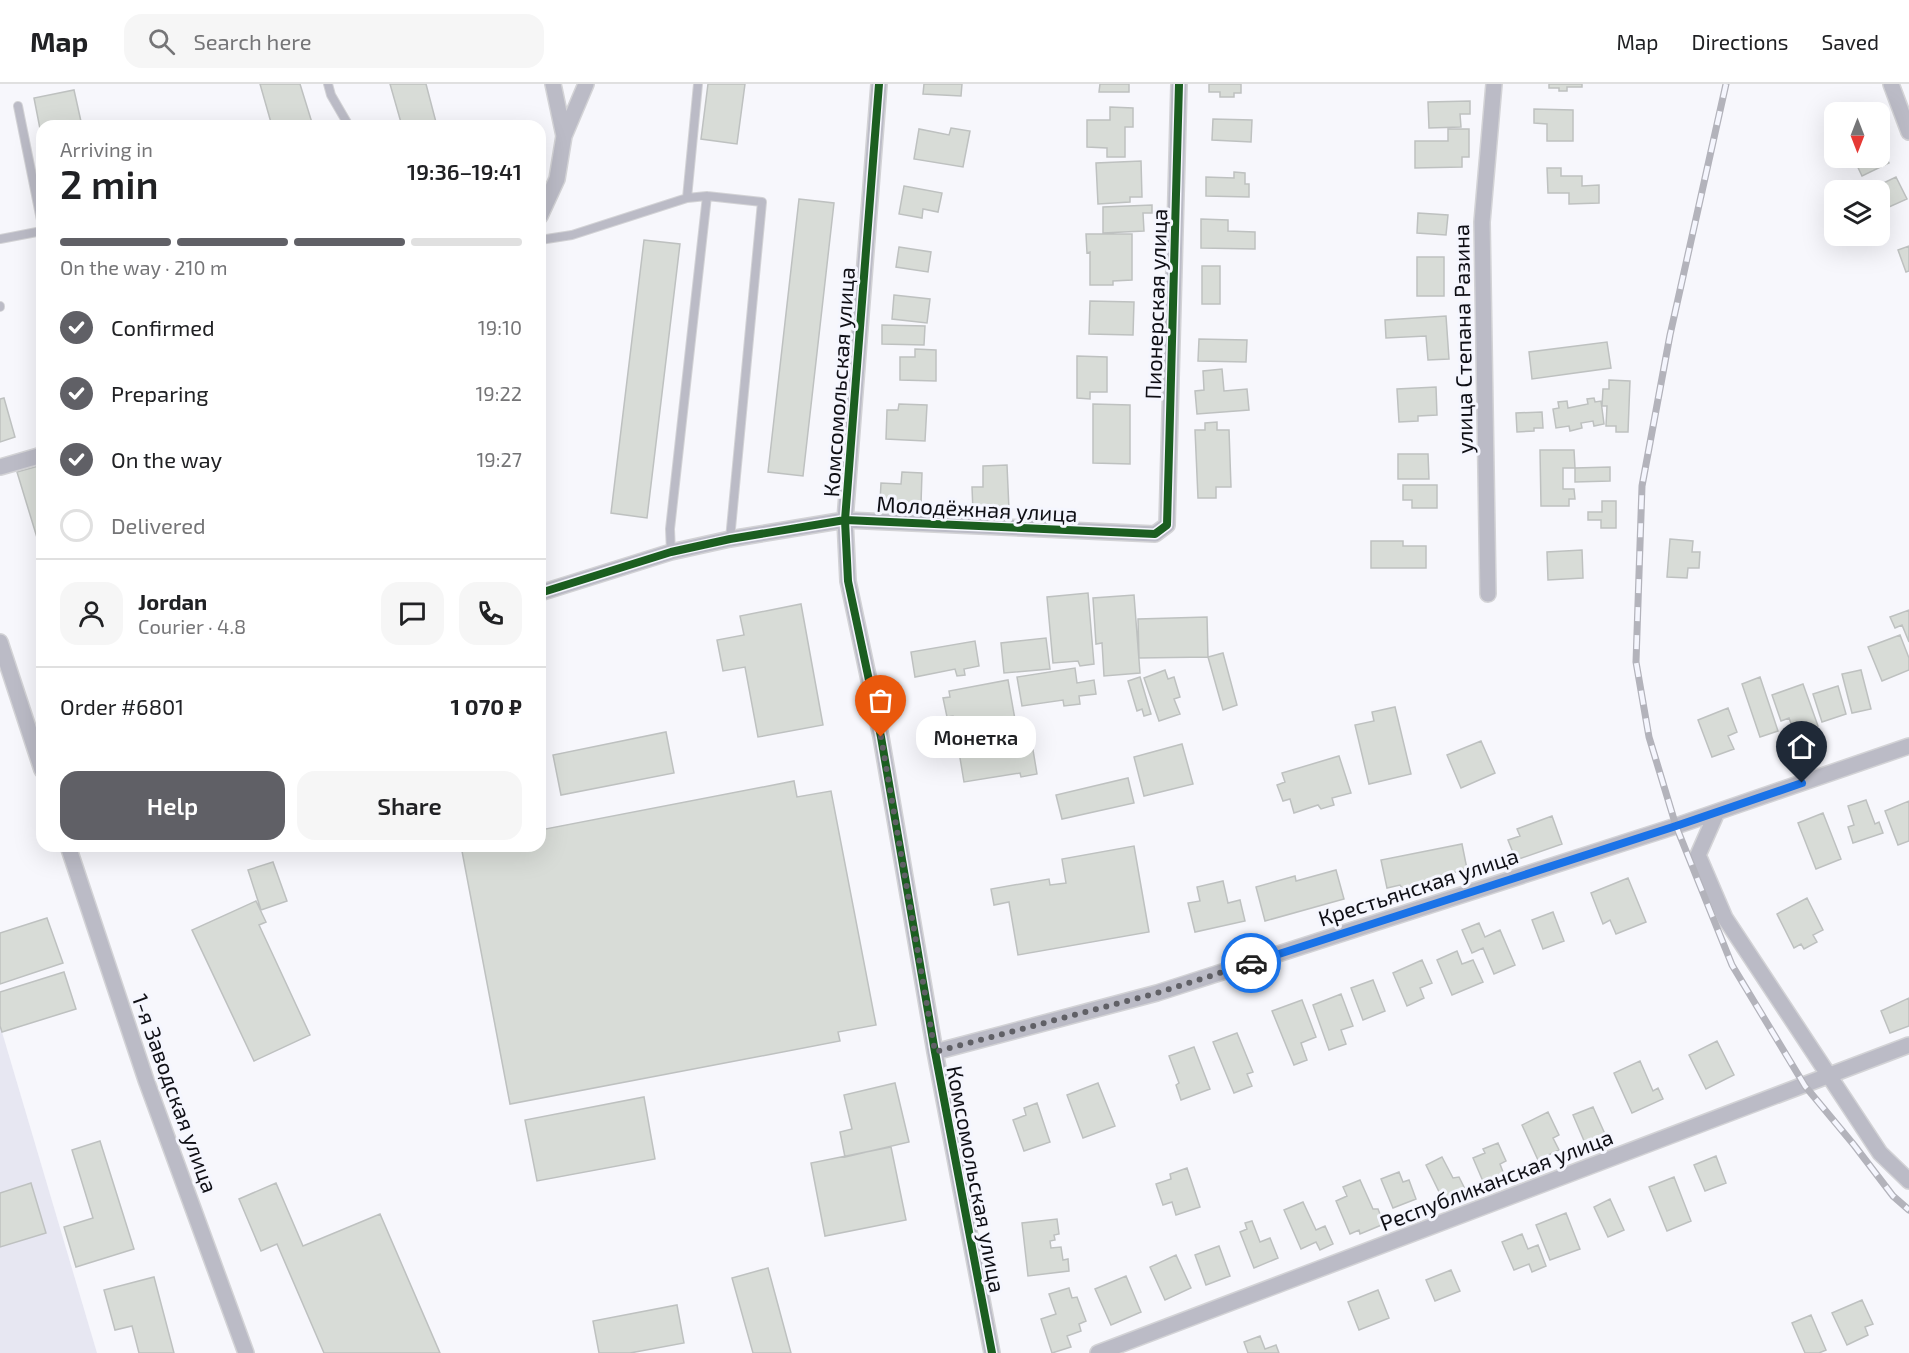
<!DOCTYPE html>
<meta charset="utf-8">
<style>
:root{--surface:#fff;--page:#f6f6f6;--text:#202124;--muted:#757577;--line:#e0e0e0;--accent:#606066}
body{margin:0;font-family:"Exo 2",sans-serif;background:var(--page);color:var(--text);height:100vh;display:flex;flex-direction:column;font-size:22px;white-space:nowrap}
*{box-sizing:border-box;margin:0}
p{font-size:20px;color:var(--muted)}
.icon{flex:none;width:33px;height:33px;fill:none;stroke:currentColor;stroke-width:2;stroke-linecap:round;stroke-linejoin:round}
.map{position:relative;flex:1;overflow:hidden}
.sheet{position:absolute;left:36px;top:36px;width:510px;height:732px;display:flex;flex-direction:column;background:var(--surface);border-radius:18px;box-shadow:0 6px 24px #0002}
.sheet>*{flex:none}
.needle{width:39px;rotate:180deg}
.tools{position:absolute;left:1824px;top:18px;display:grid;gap:12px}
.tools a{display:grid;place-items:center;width:66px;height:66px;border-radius:12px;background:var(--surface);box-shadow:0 6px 24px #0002;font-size:30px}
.pin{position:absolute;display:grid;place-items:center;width:51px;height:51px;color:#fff;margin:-62px -26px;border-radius:50% 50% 50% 0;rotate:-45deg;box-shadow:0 0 6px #0007}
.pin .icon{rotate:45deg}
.courier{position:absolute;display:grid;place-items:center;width:60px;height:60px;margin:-30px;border:4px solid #1a73e8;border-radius:50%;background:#fff;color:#222;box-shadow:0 2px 8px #0007}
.bubble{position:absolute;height:42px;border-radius:18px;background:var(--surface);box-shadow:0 6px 24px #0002;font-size:20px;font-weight:600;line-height:42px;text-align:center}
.head em{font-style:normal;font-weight:600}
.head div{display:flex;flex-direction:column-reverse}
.head{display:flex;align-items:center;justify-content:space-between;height:102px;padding:0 24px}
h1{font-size:39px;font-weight:600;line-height:45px}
.bar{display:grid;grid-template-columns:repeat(4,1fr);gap:9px 6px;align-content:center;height:72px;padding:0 24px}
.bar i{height:8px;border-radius:4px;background:var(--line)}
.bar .selected{background:var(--accent)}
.bar p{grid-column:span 4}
.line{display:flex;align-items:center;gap:15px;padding:0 24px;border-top:2px solid var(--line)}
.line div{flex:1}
.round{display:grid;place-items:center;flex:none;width:63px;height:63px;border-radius:18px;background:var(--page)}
ol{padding:0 24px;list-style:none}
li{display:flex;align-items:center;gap:18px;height:66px}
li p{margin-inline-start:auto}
li .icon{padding:6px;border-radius:50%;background:var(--accent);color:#fff;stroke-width:4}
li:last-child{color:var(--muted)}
li i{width:33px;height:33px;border:3px solid var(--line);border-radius:50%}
.primary-button{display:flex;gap:12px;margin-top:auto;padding:12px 24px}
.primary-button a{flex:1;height:69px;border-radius:18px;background:var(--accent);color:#fff;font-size:24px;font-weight:600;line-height:69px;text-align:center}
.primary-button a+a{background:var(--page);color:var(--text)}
header{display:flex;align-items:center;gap:36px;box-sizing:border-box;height:84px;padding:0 30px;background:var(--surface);border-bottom:2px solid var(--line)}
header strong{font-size:28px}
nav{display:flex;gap:33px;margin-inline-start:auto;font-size:21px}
.search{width:420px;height:54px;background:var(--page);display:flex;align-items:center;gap:15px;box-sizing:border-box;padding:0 21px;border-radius:18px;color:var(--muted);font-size:22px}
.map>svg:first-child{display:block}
.built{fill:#e7e7f2}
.building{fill:#d8dcd7;stroke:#bec1c0;stroke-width:1.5}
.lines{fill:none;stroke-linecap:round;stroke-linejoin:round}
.lane-casing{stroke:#d3d3d6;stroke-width:10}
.street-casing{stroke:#d3d3d6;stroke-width:18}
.lane{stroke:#bbbbc6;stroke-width:8}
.street{stroke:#bbbbc6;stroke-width:15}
.rail-casing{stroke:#b3b3bb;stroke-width:7}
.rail{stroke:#f5f6fe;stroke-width:4.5;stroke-dasharray:14;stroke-linecap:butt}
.cycleway-casing{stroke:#f5f6fe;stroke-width:11}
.cycleway{stroke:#1b5e20;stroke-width:8}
.done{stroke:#606066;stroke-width:6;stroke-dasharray:0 10.8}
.route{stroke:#1a73e8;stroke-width:8}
.labels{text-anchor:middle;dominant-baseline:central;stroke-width:6;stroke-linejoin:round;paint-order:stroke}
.street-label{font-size:22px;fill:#0f0f15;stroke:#f5f6fe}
</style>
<header>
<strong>Map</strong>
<div class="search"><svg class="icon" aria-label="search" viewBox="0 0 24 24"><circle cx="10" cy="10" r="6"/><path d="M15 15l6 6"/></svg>Search here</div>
<nav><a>Map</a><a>Directions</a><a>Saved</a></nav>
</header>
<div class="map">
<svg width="1909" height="1269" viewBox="0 0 1909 1269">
<rect width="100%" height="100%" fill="#f7f7fc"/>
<path class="built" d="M0,942l2,6 95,321h-97z"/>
<path class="building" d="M260,0h40l13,42h-41z
M390,0h36l11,42h-35z
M708,0h37l-8,60 -36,-5z
M924,0h38l-1,12 -38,-2z
M1100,0h29v8h-30z
M1209,0h32v9h-7v4h-14v-5h-11z
M1549,0h33v3h-15v4h-8v-3h-10z
M74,6l8,36h-40v13l-8,-41z
M1470,17v13h-10l1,13 -32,1 -1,-26z
M1110,23l23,1v19h-8v30h-18v-9l-20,-1v-27h23z
M1534,25l39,1v31h-26v-17l-13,-1z
M1213,35l39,1 -1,22 -39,-2z
M951,44l19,3 -7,36 -49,-8 5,-30 30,6z
M1448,45h21v28h-7v10l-47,1v-27h33z
M1880,60l9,19 -27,13 -8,-17 4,-1h22z
M1141,77l1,36h-12v5l-32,2 -2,-41z
M1547,84h14v8h21v10l17,-1v18l-30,1v-11h-21z
M1234,88l11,1v11h4v13l-43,-1v-19l28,1z
M1896,93l11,22 -18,8 -10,-22z
M904,102l38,7 -4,19 -15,-3 -1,9 -23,-4z
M799,115l35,4 -31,273 -35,-4z
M1152,121v8h-9l1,18 -41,2v-26z
M1418,129l30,2 -2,20 -29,-2z
M1201,135l27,1v11l27,1v17l-54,-1z
M1086,150h46v46l-19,1v4h-23v-33l-3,1z
M644,156l36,4 -33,274 -36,-5z
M1909,162v25l-3,1 -8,-22z
M899,163l32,5 -3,20 -32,-5z
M1417,173h27v39h-27z
M1202,182h18v38h-18z
M894,211l36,4 -3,24 -35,-4z
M1090,217l44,1 -1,33 -44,-1z
M1446,232l3,43 -21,1 -2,-24 -40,2 -1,-18z
M882,241l43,1 -1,19 -42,-1z
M1199,255l48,1 -1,22 -48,-1z
M1607,258l4,26 -79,11 -3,-27z
M915,265l21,1v31l-36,-1v-23h15z
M1077,272l30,1v35h-17v7l-13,-1z
M1222,285l2,22 23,-2 2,21 -52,4 -2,-23 9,-1 -1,-19z
M1609,296l21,1 -2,51h-12v-6h-10l1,-20h-5l1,-17h6z
M1436,303l1,28 -19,1v5l-19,1 -2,-33z
M4,314l11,39 -15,5v-43z
M1594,314l1,4 6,-1 3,23 -10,2 -1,-5 -12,2 1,5 -12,3 -1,-5 -13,2 -3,-19 6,-1 -1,-6 9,-1 1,7 20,-4 -1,-5z
M899,320l28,1 -2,36 -39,-2 1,-29h11z
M1093,320l37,1v59l-37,-1z
M1542,328l1,16h-9v3l-17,1 -1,-19z
M1217,338v8h12l2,57h-15v11h-18l-3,-68h10v-7z
M1540,366h34l1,18h-12v21h11l1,10h-6v7h-28z
M1398,370h30l1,25h-31z
M42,381v89l-25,-82z
M1007,381l2,45 -36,2 -1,-25h11v-21z
M1610,383v14l-35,1v-14z
M902,388l20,1 -1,31 -41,-2 1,-19 20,1z
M1403,401h34v23h-25v-8h-9z
M1602,417h14v27h-15v-8h-13v-8h14z
M1670,455l23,2 -1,11h8l-1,16h-11l-1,10 -20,-1z
M1371,457h32v5h23v22h-55z
M1582,466l1,28 -35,2 -1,-28z
M1088,509l6,71 -14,2 -2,-5 -25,2 -6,-66z
M1134,511l6,78 -36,3 -2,-33 -6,1 -3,-46z
M801,520l22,121 -65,12 -13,-70 -22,4 -6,-31 27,-5 -4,-19z
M1909,526v32l-7,-17 -7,3 -5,-11z
M1207,533l1,40 -69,1 -1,-39z
M1900,551l9,23v12l-27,11 -14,-34z
M1046,554l4,31 -46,4 -3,-30z
M975,557l4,25 -15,3 1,6 -8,1 -2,-7 -40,8 -4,-25z
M1223,569l14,52 -14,5 -15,-53z
M1075,584l2,15 17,-3 2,14 -17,2 1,8 -16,2 -1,-6 -41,6 -5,-29z
M1165,586l3,9 6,-2 6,20 -6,2 6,15 -21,7 -15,-43z
M1861,586l10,39 -19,4 -10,-39z
M1140,593l11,37 -7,2 -2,-7 -5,2 -9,-30z
M1760,593l18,54 -18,6 -18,-53z
M1008,596l13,73 12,-3 4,24 -16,3 -1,-4 -56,9 -11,-66 -6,1 -4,-19 7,-1 -1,-6z
M1803,600l15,42 -23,8 -6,-16 -8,3 -9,-26z
M1838,602l8,28 -24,8 -9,-28z
M1395,623l16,67 -42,10 -14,-59 19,-4 -2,-9z
M1728,624l9,24 -9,4 6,13 -22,8 -14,-37z
M666,648l8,41 -113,22 -8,-40z
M1481,657l14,32 -34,15 -14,-33z
M1182,660l11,40 -49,12 -10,-39z
M1339,672l12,37 -19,5 2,7 -13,4 -3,-4 -24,8 -4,-14 -7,2 -6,-16 8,-3 -3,-9z
M1128,694l6,25 -72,16 -6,-24z
M794,697l3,16 34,-6 45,234 -38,7 2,9 -330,63 -49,-258h79v-16z
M1866,716l9,24 4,-2 4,11 -30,10 -5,-16 6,-2 -6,-19z
M1909,717v40l-11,4 -13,-34z
M1823,729l18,46 -25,10 -18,-46z
M1552,732l10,28 -46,16 -8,-20 12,-4 -3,-7z
M1462,760l5,25 -16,4 3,5 -51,11 -3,-4 -13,3 -6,-28z
M1134,762l15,86 -131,23 -9,-53 -15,3 -3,-16 58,-10 1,6 16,-2 -4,-24z
M273,778l14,39 -26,9 -13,-40z
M1336,786l8,29 -79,22 -9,-34 39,-11 1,5z
M1628,794l18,44 -30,12 -6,-14 -7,4 -12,-31z
M1223,797l5,22 12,-3 5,21 -50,11 -7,-29 12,-2 -3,-14z
M1807,814l16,32 -10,5 4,7 -13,7 -3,-5 -7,4 -17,-34z
M256,817l10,21 -7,3 51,110 -56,26 -62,-131z
M1553,828l11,29 -21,8 -11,-29z
M47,834l16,45 -63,21v-51z
M1479,839l6,14 15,-7 15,35 -21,9 -11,-26 -11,5 -10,-23z
M1457,867l5,13 11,-4 10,22 -31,13 -15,-35z
M1422,876l10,23 -12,5 4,10 -17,8 -14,-33z
M64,888l12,37 -74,23 -2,-6v-34z
M1373,896l12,31 -22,9 -12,-32z
M1341,910l12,32 -12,4 5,14 -17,6 -16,-45z
M1909,914v28l-19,7 -9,-22z
M1302,916l14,37 -15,6 6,17 -13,5 -22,-54z
M1237,949l16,39 -6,2 5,12 -18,7 -21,-51z
M1717,957l17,34 -28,14 -17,-34z
M1194,963l16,42 -29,11 -5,-15 3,-2 -10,-27z
M1640,977l13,30 5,-3 5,11 -31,14 -18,-40z
M895,999l14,59 -64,15 -5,-25 12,-3 -8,-34z
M1098,999l17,43 -32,12 -16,-43z
M644,1013l11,62 -118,22 -12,-61z
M1037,1019l13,39 -26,9 -11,-31 13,-5 -2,-7z
M1593,1023l12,27 -20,9 -12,-28z
M1548,1028l11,23 -6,3 6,12 -21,10 -16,-35z
M100,1057l34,108 -58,18 -12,-40 29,-9 -21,-68z
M1498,1059l8,18 -6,3 5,13 -20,9 -12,-28 12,-5 -2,-4z
M891,1063l15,73 -81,16 -14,-73z
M1716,1072l10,27 -21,8 -11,-26z
M1442,1073l11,21 6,-1 8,16 -22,11 -19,-39z
M1187,1084l13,39 -24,8 -4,-13 -9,3 -7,-21 15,-5 -1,-5z
M1399,1088l4,10 6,-2 7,19 -23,9 -12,-29z
M1674,1093l17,44 -24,10 -18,-44z
M1360,1096l13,29h5l6,15 -24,10 -1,-4 -9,4 -14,-33 11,-5 -4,-9z
M31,1099l15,50 -46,14v-54z
M276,1099l27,63 77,-32 60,139h-116l-47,-109 -16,7 -22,-52z
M1610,1115l14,31 -16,7 -14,-30z
M1303,1118l13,28 9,-4 8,18 -13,6 -4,-8 -15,7 -17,-39z
M1566,1129l14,36 -30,11 -14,-35z
M1057,1135l2,15 -5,1 1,5 -5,1 1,7 10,-1 2,13 5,-1 1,12 -41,5 -6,-53z
M1252,1137l8,21 10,-4 8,20 -24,10 -14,-36 7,-3 -2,-6z
M1522,1150l6,15 10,-4 8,21 -14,6 -3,-8 -15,6 -12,-28z
M1219,1162l11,30 -24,9 -11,-30z
M1176,1171l15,33 -26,12 -15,-33z
M768,1184l23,85h-38l-21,-75z
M1451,1186l9,21 -25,10 -9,-21z
M1126,1192l15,36 -30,13 -16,-36z
M154,1193l20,76h-35l-7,-27 -17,4 -11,-40z
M1069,1204l3,10 5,-1 9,24 -7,3 2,7 -14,5 4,11 -19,6 -11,-34 15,-5 -7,-20z
M1378,1206l11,28 -30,12 -11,-28z
M1862,1216l11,24 -8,3 3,8 -21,10 -15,-32z
M677,1221l7,38 -54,10h-31l-6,-32z
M1811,1231l15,35 -7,3h-14l-13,-30z
M1260,1252l5,13 11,-4 3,8h-31l-4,-11z"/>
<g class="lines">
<defs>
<path id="lane" d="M328,0l3,11 18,31
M18,22l24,119
M687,114l11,-114
M0,155l42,-8
M540,156l32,-5 115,-37 20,-2 55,6 -32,337
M0,222v1
M671,468l-1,-23 37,-333"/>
<path id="street" d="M879,0l-34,436 3,61 33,156 54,315 57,301
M1891,0l18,48
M564,52l22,-52
M540,132l17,-37 7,-43 -11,-52
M0,383l42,-12
M540,509l131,-41 59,-13 115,-19 310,14 12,-9 12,-441
M1488,510l-6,-372 12,-138
M0,558l42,128
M1717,728l-19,43 27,63 155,235 29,28
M68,762l78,234 100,273
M935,968l222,-59 519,-167 233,-80
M1098,1269l811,-308"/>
</defs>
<use href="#lane" class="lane-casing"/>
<use href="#street" class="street-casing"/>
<use href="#lane" class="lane"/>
<use href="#street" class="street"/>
<defs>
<path id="rail" d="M1726,0l-56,251 -28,151 -6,176 13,75 27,89 56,139 73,121 49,59 39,51 16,14"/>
</defs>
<use href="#rail" class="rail-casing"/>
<use href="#rail" class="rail"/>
<defs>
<path id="cycleway" d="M879,0l-34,436 3,61 33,156 54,315 57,301
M540,509l131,-41 59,-13 115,-19 310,14 12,-9 12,-441"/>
</defs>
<use href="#cycleway" class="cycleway-casing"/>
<use href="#cycleway" class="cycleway"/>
</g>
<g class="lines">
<path class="done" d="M881,653l54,315 222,-59 94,-30"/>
<path class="route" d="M1251,879l425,-137 126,-43"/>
</g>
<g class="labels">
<g class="street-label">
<text transform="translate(1155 220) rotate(-88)">Пионерская улица</text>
<text transform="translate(1462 255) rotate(-91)">улица Степана Разина</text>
<text transform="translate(838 298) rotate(-86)">Комсомольская улица</text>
<text transform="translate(977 424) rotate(3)">Молодёжная улица</text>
<text transform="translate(1418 802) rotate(-18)">Крестьянская улица</text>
<text transform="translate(176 1009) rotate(70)">1-я Заводская улица</text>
<text transform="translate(977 1095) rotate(79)">Комсомольская улица</text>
<text transform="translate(1496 1095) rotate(-21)">Республиканская улица</text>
</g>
</g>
</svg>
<div class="tools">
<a><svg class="needle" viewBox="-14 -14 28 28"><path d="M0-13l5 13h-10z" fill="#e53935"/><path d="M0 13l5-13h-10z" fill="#757577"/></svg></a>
<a><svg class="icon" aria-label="layers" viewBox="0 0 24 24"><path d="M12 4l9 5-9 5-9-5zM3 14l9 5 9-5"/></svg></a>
</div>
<div class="pin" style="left:881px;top:653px;background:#ea580c"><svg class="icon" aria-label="bag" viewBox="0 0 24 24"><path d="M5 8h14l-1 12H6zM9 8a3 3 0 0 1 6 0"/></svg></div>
<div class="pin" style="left:1802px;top:699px;background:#1f2937"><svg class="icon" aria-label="home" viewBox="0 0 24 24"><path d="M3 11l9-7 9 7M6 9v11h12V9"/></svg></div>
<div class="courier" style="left:1251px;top:879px"><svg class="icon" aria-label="car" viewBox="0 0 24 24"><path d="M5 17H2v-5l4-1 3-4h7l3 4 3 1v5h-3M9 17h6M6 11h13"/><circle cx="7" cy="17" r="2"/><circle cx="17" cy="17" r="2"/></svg></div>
<div class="bubble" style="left:916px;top:632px;width:120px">Монетка</div>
<section class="sheet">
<div class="head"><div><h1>2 min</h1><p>Arriving in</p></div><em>19:36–19:41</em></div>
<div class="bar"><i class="selected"></i><i class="selected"></i><i class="selected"></i><i></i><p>On the way · 210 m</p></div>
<ol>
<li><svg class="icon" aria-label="check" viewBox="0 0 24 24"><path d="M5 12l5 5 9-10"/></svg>Confirmed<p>19:10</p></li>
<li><svg class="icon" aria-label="check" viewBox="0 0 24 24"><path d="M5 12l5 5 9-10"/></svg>Preparing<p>19:22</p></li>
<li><svg class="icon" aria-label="check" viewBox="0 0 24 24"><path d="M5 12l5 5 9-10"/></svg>On the way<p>19:27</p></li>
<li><i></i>Delivered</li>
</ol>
<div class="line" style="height:108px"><a class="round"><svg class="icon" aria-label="person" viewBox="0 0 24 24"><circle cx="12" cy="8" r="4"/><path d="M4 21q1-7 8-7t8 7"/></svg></a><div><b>Jordan</b><p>Courier · 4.8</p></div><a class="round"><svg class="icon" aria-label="chat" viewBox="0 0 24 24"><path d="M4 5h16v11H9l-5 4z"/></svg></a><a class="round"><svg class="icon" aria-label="phone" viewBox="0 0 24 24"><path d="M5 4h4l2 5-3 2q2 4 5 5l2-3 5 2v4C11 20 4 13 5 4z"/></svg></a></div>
<div class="line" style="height:78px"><div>Order #6801</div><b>1 070 ₽</b></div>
<div class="primary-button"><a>Help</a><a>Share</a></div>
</section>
</div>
